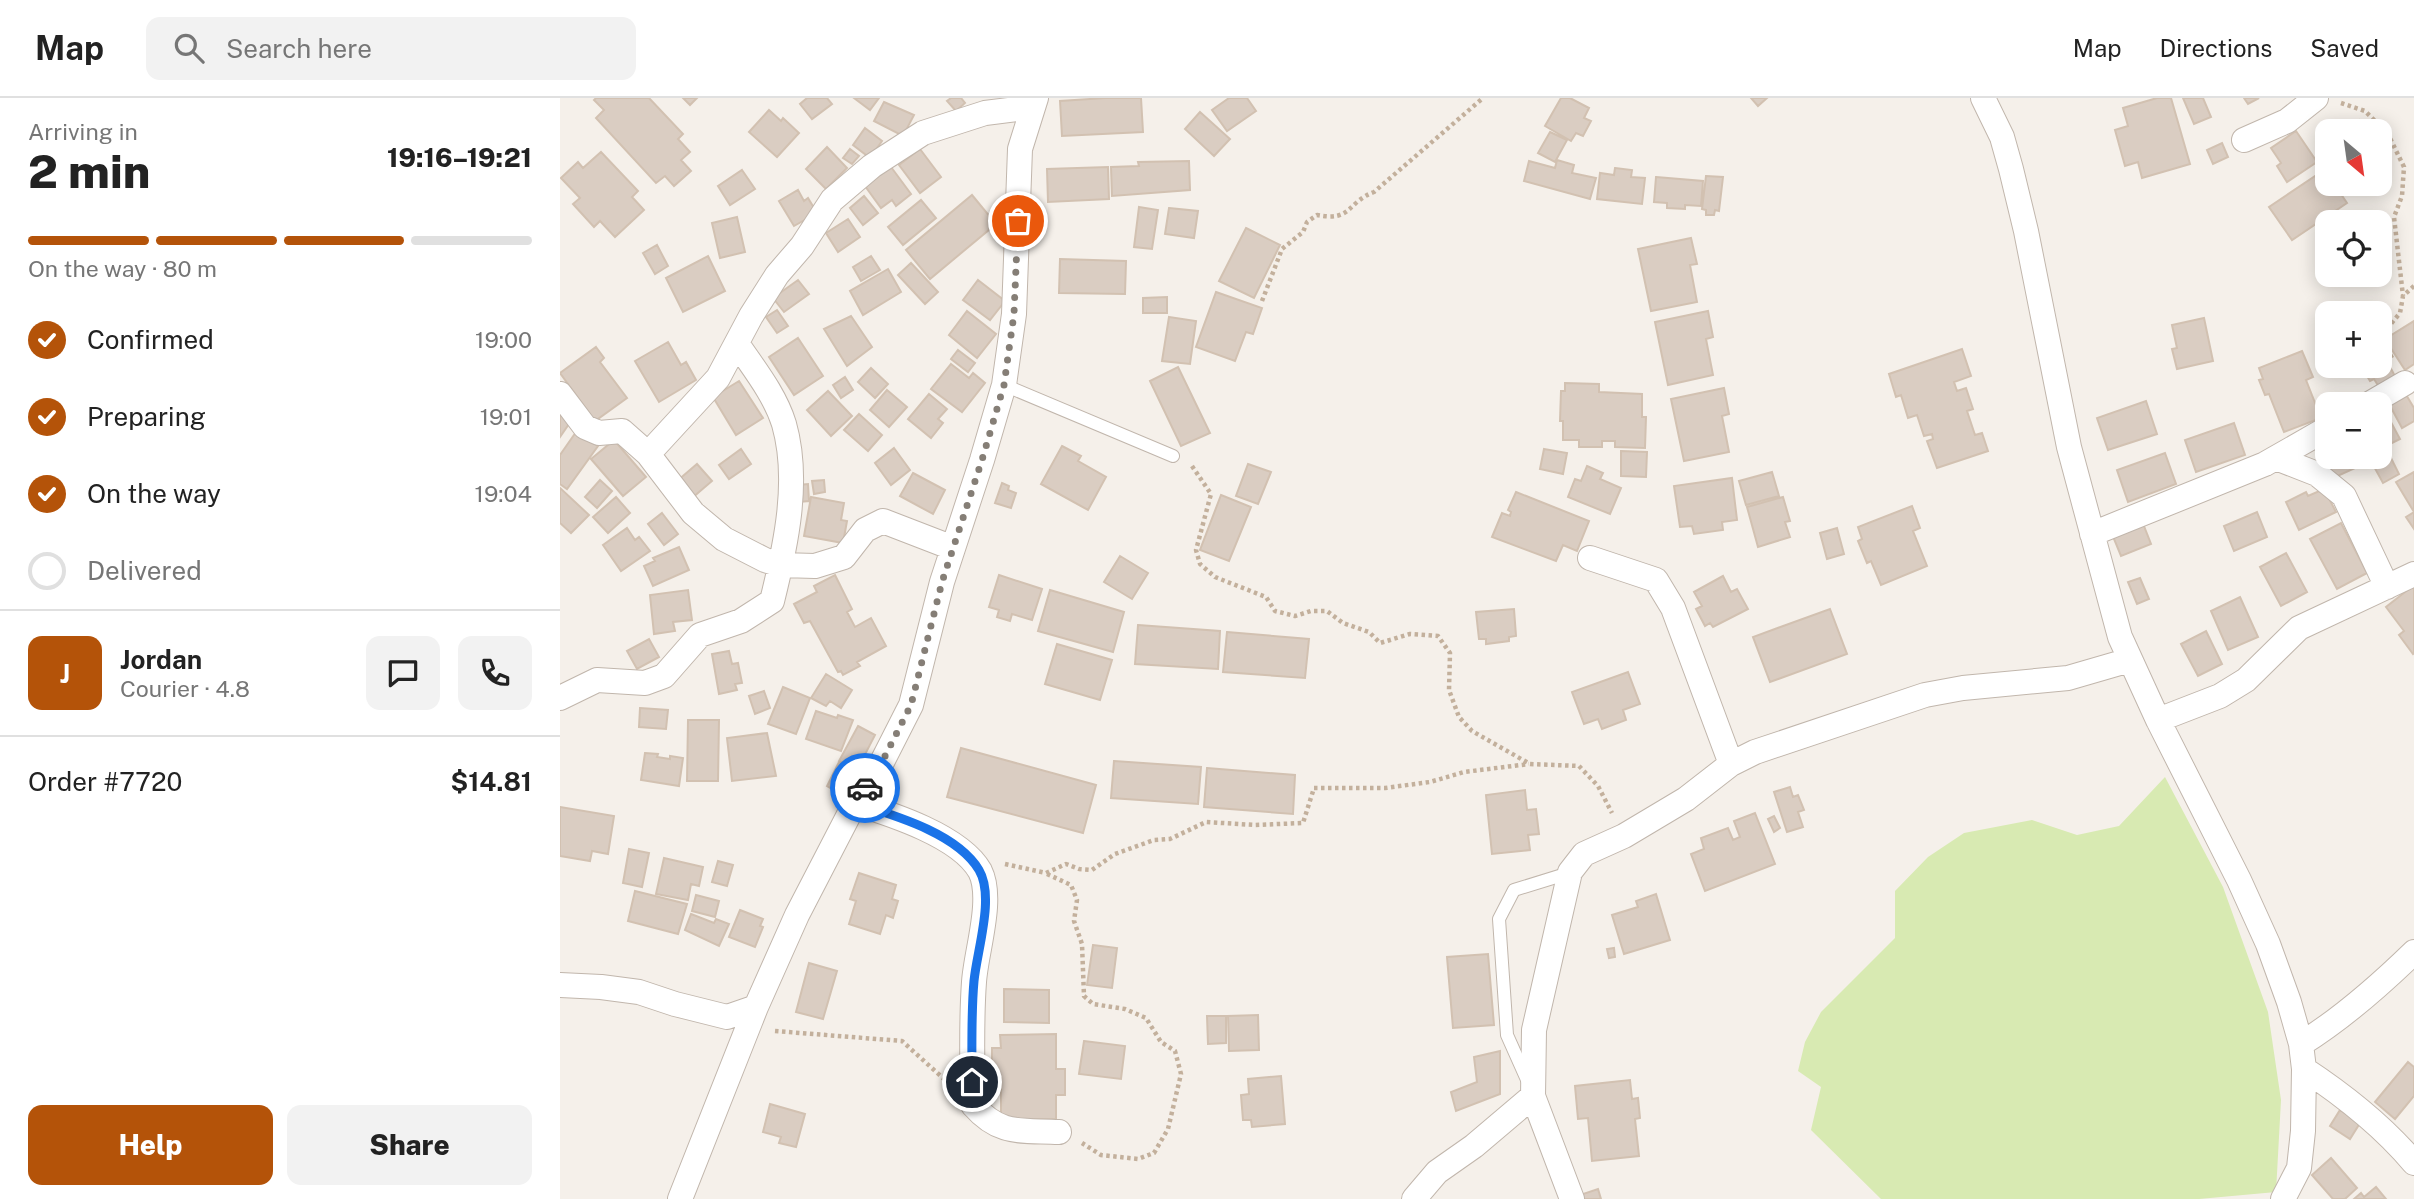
<!DOCTYPE html>
<meta charset="utf-8">
<style>
:root{--surface:#fff;--page:#f2f2f2;--text:#222;--muted:#767676;--line:#e0e0e0;--accent:#b45309}
body{margin:0;font-family:"Public Sans",sans-serif;background:var(--page);color:var(--text);height:100vh;display:flex;flex-direction:column;font-size:26px;white-space:nowrap}
*{box-sizing:border-box;margin:0}
p{font-size:23px;color:var(--muted)}
.icon{flex:none;width:38px;height:38px;fill:none;stroke:currentColor;stroke-width:2;stroke-linecap:round;stroke-linejoin:round}
.map{position:relative;flex:1;overflow:hidden}
.drawer{display:flex;flex-direction:column;background:var(--surface);width:560px}
.drawer>*{flex:none}
.needle{width:46px;rotate:151deg}
.fabs{position:absolute;left:1755px;top:21px;display:grid;gap:14px}
.fabs a{display:grid;place-items:center;width:77px;height:77px;border-radius:14px;background:var(--surface);box-shadow:0 4px 18px #0003;font-size:35px}
.pin{position:absolute;display:grid;place-items:center;width:60px;height:60px;color:#fff;margin:-30px;border:4px solid #fff;border-radius:50%;box-shadow:0 2px 7px #0007}
.courier{position:absolute;display:grid;place-items:center;width:70px;height:70px;margin:-35px;border:5px solid #1a73e8;border-radius:50%;background:#fff;color:#222;box-shadow:0 2px 9px #0007}
.summary em{font-style:normal;font-weight:800}
.summary div{display:flex;flex-direction:column-reverse}
.summary{display:flex;align-items:center;justify-content:space-between;height:119px;padding:0 28px}
h1{font-size:46px;font-weight:800;line-height:52px}
.bar{display:grid;grid-template-columns:repeat(4,1fr);gap:10px 7px;align-content:center;height:84px;padding:0 28px}
.bar i{height:9px;border-radius:5px;background:var(--line)}
.bar .on{background:var(--accent)}
.bar p{grid-column:span 4}
.line{display:flex;align-items:center;gap:18px;padding:0 28px;border-top:2px solid var(--line)}
.line div{flex:1}
.round{display:grid;place-items:center;flex:none;width:74px;height:74px;border-radius:14px;background:var(--page)}
ol{padding:0 28px;list-style:none}
li{display:flex;align-items:center;gap:21px;height:77px}
li p{margin-inline-start:auto}
li .icon{padding:7px;border-radius:50%;background:var(--accent);color:#fff;stroke-width:4}
li:last-child{color:var(--muted)}
li i{width:38px;height:38px;border:4px solid var(--line);border-radius:50%}
.button{display:flex;gap:14px;margin-top:auto;padding:14px 28px}
.button a{flex:1;height:80px;border-radius:14px;background:var(--accent);color:#fff;font-size:28px;font-weight:800;line-height:80px;text-align:center}
.button a+a{background:var(--page);color:var(--text)}
header{display:flex;align-items:center;gap:42px;box-sizing:border-box;height:98px;padding:0 35px;background:var(--surface);border-bottom:2px solid var(--line)}
header strong{font-size:33px}
nav{display:flex;gap:38px;margin-inline-start:auto;font-size:24px}
.search{width:490px;height:63px;background:var(--page);display:flex;align-items:center;gap:18px;box-sizing:border-box;padding:0 24px;border-radius:14px;color:var(--muted);font-size:26px}
main{display:flex;flex:1;min-height:0}
.map>svg:first-child{display:block}
.green{fill:#d8eab2}
.building{fill:#dacdc2;stroke:#d2c1b1;stroke-width:2}
.lines{fill:none;stroke-linecap:round;stroke-linejoin:round}
.lane-casing{stroke:#c1b6ac;stroke-width:14}
.street-casing{stroke:#c1b6ac;stroke-width:26}
.path{stroke:#c3b09c;stroke-width:4.5;stroke-dasharray:3.5 3.5;stroke-linecap:butt}
.lane{stroke:#fff;stroke-width:12}
.street{stroke:#fff;stroke-width:24}
.done{stroke:#857e76;stroke-width:7;stroke-dasharray:0 12.6}
.route{stroke:#1a73e8;stroke-width:9}
</style>
<header>
<strong>Map</strong>
<div class="search"><svg class="icon" aria-label="search" viewBox="0 0 24 24"><circle cx="10" cy="10" r="6"/><path d="M15 15l6 6"/></svg>Search here</div>
<nav><a>Map</a><a>Directions</a><a>Saved</a></nav>
</header>
<main>
<section class="drawer">
<div class="summary"><div><h1>2 min</h1><p>Arriving in</p></div><em>19:16–19:21</em></div>
<div class="bar"><i class="on"></i><i class="on"></i><i class="on"></i><i></i><p>On the way · 80 m</p></div>
<ol>
<li><svg class="icon" aria-label="check" viewBox="0 0 24 24"><path d="M5 12l5 5 9-10"/></svg>Confirmed<p>19:00</p></li>
<li><svg class="icon" aria-label="check" viewBox="0 0 24 24"><path d="M5 12l5 5 9-10"/></svg>Preparing<p>19:01</p></li>
<li><svg class="icon" aria-label="check" viewBox="0 0 24 24"><path d="M5 12l5 5 9-10"/></svg>On the way<p>19:04</p></li>
<li><i></i>Delivered</li>
</ol>
<div class="line" style="height:126px"><b class="round" style="background:var(--accent);color:#fff">J</b><div><b>Jordan</b><p>Courier · 4.8</p></div><a class="round"><svg class="icon" aria-label="chat" viewBox="0 0 24 24"><path d="M4 5h16v11H9l-5 4z"/></svg></a><a class="round"><svg class="icon" aria-label="phone" viewBox="0 0 24 24"><path d="M5 4h4l2 5-3 2q2 4 5 5l2-3 5 2v4C11 20 4 13 5 4z"/></svg></a></div>
<div class="line" style="height:91px"><div>Order #7720</div><b>$14.81</b></div>
<div class="button"><a>Help</a><a>Share</a></div>
</section>
<div class="map">
<svg width="1854" height="1101" viewBox="0 0 1854 1101">
<rect width="100%" height="100%" fill="#f5f0ea"/>
<path class="green" d="M1605,679l58,110 45,125 13,88 -5,92 -77,7h-318l-70,-69 10,-43 -23,-16 7,-29 16,-30 74,-74v-47l33,-34 36,-24 68,-13 45,15 42,-9z"/>
<path class="building" d="M36,0h53l34,36 -5,5 12,13 -9,8 10,11 -17,15 -9,-10 -9,7 -60,-65 8,-8 -10,-10z
M123,0h14l-7,7z
M247,0h20l5,6 -20,15 -12,-15z
M294,0h25l-9,12z
M391,0h10l4,5 -9,8 -9,-10z
M545,0h36l2,34 -81,4 -2,-35z
M669,0h18l9,13 -29,20 -15,-21z
M1001,0h9l19,10 -5,10 7,3 -8,15 -7,-3 -5,8 -26,-15z
M1191,0h16l-9,8z
M1597,0h14l19,66 -48,14 -4,-16 -13,4 -10,-36 13,-4 -5,-18z
M1623,0h20l8,19 -17,7z
M1684,0h15l-11,6z
M324,4l30,13 -11,21 -29,-15z
M209,12l12,11 2,-3 16,15 -22,24 -28,-25z
M640,14l30,27 -16,17 -29,-27z
M1799,22l6,11h-26z
M305,30l17,13 -12,17 -17,-13z
M1736,33l21,31 -30,20 -10,-16 4,-3 -10,-15z
M990,34l17,8 -12,22 -17,-9z
M1662,45l6,14 -15,7 -6,-14z
M267,49l20,21 -21,21 -20,-20z
M290,51l9,7 -7,8 -9,-6z
M360,51l21,28 -21,16 -21,-28z
M41,54l37,39 -6,6 12,13 -29,27 -15,-16 -6,6 -21,-23 7,-6 -19,-20 17,-16 5,6z
M1820,60l7,13 -7,4z
M997,62l17,5 -2,8 24,5 -6,21 -66,-18 5,-20 26,7z
M629,63l1,29 -78,6 -1,-29 28,-1 -1,-4z
M331,69l20,27 -15,12 -4,-6 -11,8 -16,-22z
M548,69l1,32 -61,3 -1,-33z
M1055,70l17,2 -1,7 14,1 -3,26 -45,-5 3,-26 14,2z
M182,72l13,19 -25,16 -12,-19z
M1764,72l4,4v10h6l13,19 -55,37 -23,-33z
M1146,78l17,1 -4,34 -4,-1 -1,5h-8v-5l-4,-1z
M1096,79l47,4 -2,25 -16,-1v4l-18,-1v-5l-13,-1z
M238,92l6,11 4,-3 9,15 -23,13 -15,-25z
M412,97l24,29 -66,55 -24,-29z
M304,98l14,17 -15,12 -13,-17z
M361,102l15,18 -33,27 -15,-18z
M579,109l19,3 -6,39 -18,-2z
M609,110l29,3 -4,27 -29,-4z
M177,119l8,35 -25,6 -8,-35z
M288,121l12,18 -22,15 -12,-19z
M686,130l34,17 -26,53 -35,-17z
M1131,140l6,26 -7,1 7,37 -46,9 -13,-62z
M97,147l11,21 -13,8 -12,-21z
M148,158l17,35 -42,21 -17,-34z
M311,158l9,14 -19,11 -8,-14z
M500,161l66,2 -1,33 -66,-1z
M351,165l27,29 -13,12 -27,-29z
M328,171l13,23 -38,23 -13,-24z
M238,182l11,14 -25,18 -11,-14z
M418,182l27,21 -15,19 -27,-20z
M656,194l46,16 -9,26 -7,-2 -11,29 -39,-14z
M607,199v16h-24v-15z
M217,212l11,16 -11,7 -11,-16z
M407,213l29,23 -19,24 -28,-23z
M1148,213l5,26 -7,2 7,36 -45,10 -13,-63z
M291,218l21,31 -25,19 -23,-37z
M609,219l27,4 -6,43 -28,-3z
M1644,220l9,43 -36,8 -5,-20 5,-1 -5,-23z
M1854,223v43l-9,6 -20,-31z
M238,240l25,38 -29,19 -25,-38z
M108,244l13,23 5,-3 10,18 -37,22 -24,-41z
M36,249l8,11 -4,4 27,36 -32,23 -35,-48z
M1820,250l16,30 -17,9 -5,-8 -4,2 -9,-15h19z
M1402,251l9,27 -17,6 3,9 9,-3 7,21 -6,2 8,24 7,-2 6,18 -51,17 -10,-27 6,-2 -1,-5 -8,2 -7,-21 -9,3 -7,-23 -5,2 -7,-23z
M398,252l17,13 -7,9 -17,-13z
M1742,253l11,26 -7,3 15,38 -37,14 -15,-38 -4,1 -6,-15 4,-1 -4,-11z
M391,266l18,14 4,-5 12,10 -23,29 -31,-23z
M618,269l32,66 -29,13 -31,-65z
M311,270l17,16 -13,14 -17,-16z
M285,279l8,13 -12,8 -8,-13z
M179,283l24,37 -27,17 -23,-38z
M1005,285l34,1v8l43,2v23h4l-1,31 -30,-1v-6h-13v6h-23v-7h-16v-19h-3l1,-30h4z
M1164,290l5,26 -7,2 7,36 -45,9 -13,-62z
M327,292l20,17 -18,20 -19,-17z
M268,293l24,25 -21,20 -24,-26z
M1845,295l9,15v13l-12,7 -14,-26z
M369,296l18,15 -9,10 5,4 -12,15 -23,-19z
M1586,303l11,33 -49,16 -11,-32z
M1825,313l15,28 -20,10v-35z
M0,315l11,8 -11,16z
M299,316l23,21 -14,16 -24,-21z
M1674,325l11,32 -49,17 -11,-32z
M16,334l22,14 -31,43 -7,-5v-29z
M1768,340v19h35l3,6 -35,16 -16,-35z
M54,342l32,37 -23,19 -32,-37z
M502,348l19,10 -3,5 28,16 -18,33 -47,-26z
M334,350l16,22 -19,15 -16,-22z
M181,351l10,15 -22,15 -10,-14z
M984,351l23,4 -4,21 -23,-5z
M1061,353l26,1 -1,25 -25,-1z
M1605,355l11,31 -48,18 -11,-32z
M1829,356l10,20 -16,9 -11,-20z
M137,366l15,17 -20,17 -15,-17z
M688,366l23,8 -13,32 -22,-8z
M1027,368l16,7 -3,6 21,9 -11,26 -42,-17 7,-18 6,2z
M1212,374l7,24 -33,9 -7,-24z
M1854,374v57l-8,-12 8,-5 -18,-30z
M353,375l32,17 -12,24 -33,-18z
M1172,380l5,42 -15,2 1,8 -29,4 -2,-8 -12,1 -6,-41z
M40,382l12,11 -15,17 -12,-11z
M264,382l1,12 -11,2 -2,-13z
M442,385l7,3 -1,4 8,3 -5,15 -16,-5z
M248,386l1,17 -10,1 -1,-17z
M0,390l29,27 -18,18 -11,-10z
M1764,391l12,23 -37,18 -13,-28 20,-10 2,4z
M956,394l73,29 -12,30 -14,-6 -7,16 -64,-24 10,-24 8,3 1,-4 -3,-2z
M661,397l30,12 -22,54 -29,-11z
M56,399l14,16 -22,20 -15,-16z
M251,399l33,6 -3,17 6,1 -4,22 -39,-7z
M1223,399l7,24 -5,1 5,15 -32,10 -11,-40z
M1352,408l8,22 -7,3 14,35 -46,19 -10,-24 -4,2 -9,-22 4,-2 -4,-12z
M1697,414l10,25 -33,14 -10,-25z
M102,415l16,21 -14,11 -16,-21z
M1582,423l9,23 -30,12 -9,-22z
M1781,425l26,50 -30,16 -27,-50z
M67,430l8,12 4,-3 11,14 -29,20 -18,-26z
M1277,430l7,26 -17,5 -7,-26z
M119,449l10,23 -36,16 -9,-20 11,-5 -2,-3z
M1726,455l21,39 -26,14 -21,-39z
M560,458l28,17 -16,26 -28,-17z
M275,477l17,34 -5,3 8,15 16,-9 15,28 -29,16 3,4 -17,9 -2,-4 -3,1 -28,-51 -6,2 -10,-19 23,-12 -3,-6z
M439,477l43,14 -10,31 -20,-6 -2,7 -13,-4 2,-7 -10,-3z
M1163,478l8,16 6,-3 11,20 -35,18 -3,-4 -5,3 -9,-17 6,-3 -8,-14z
M1580,480l9,21 -12,5 -9,-22z
M1854,487v68l-1,1 -14,-19 5,-4 -18,-24z
M128,492l4,30 -19,2 2,9 -21,3 -4,-39z
M490,492l74,22 -11,40 -75,-21z
M1680,499l18,40 -30,13 -17,-39z
M954,511l2,27 -7,1v4l-23,3v-5h-7l-3,-27z
M1270,511l17,45 -77,28 -17,-45z
M578,527l82,6 -2,38 -83,-5z
M1646,533l16,33 -24,12 -17,-32z
M667,534l82,7 -4,39 -82,-6z
M89,541l10,18 -22,12 -10,-18z
M497,546l55,16 -12,40 -55,-16z
M169,553l3,13 6,-1 4,20 -7,1 2,6 -18,4 -7,-40z
M1068,574l12,32 -17,6 3,10 -24,9 -4,-10 -14,5 -12,-32z
M266,576l26,16 -11,18 -11,-7 -4,5 -15,-8z
M223,589l27,11 -14,36 -28,-10z
M204,593l6,17 -15,6 -6,-18z
M80,610l28,2 -2,19 -27,-2z
M256,613l21,7 1,-3 15,5 -12,31 -35,-12z
M128,622h31l-1,61h-31z
M298,628l17,9 -18,35 -18,-9z
M207,635l9,43 -44,5 -5,-43z
M401,650l135,37 -13,48 -136,-36z
M85,655l13,1 -1,3 13,2v-3l13,2 -4,28 -38,-6z
M554,663l87,6 -3,37 -87,-6z
M279,664l17,8 -13,25 -16,-9z
M647,670l88,7 -2,39 -89,-7z
M1230,689l3,10 5,-2 6,15 -6,2 5,15 -16,5 -13,-40z
M965,692l2,20 9,-1 3,25 -11,1 2,15 -38,4 -6,-59z
M0,709l54,9 -6,38 -16,-3 -2,10 -30,-5z
M1195,715l20,51 -70,27 -14,-37 13,-5 -3,-11 27,-10 5,12 7,-3 -6,-16z
M1214,718l6,12 -6,4 -6,-13z
M69,751l20,4 -7,34 -19,-4z
M104,760l39,9 -4,19 -8,-2 -3,16 -32,-6z
M158,763l15,4 -6,21 -15,-4z
M299,775l37,12 -4,14 6,2 -5,17 -7,-3 -6,19 -31,-10 7,-23 -6,-2z
M75,793l52,13 -9,30 -50,-13z
M1096,796l14,46 -46,14 -12,-39 26,-8 -2,-6z
M136,797l23,6 -4,16 -23,-6z
M180,812l23,9 -3,7 3,1 -8,20 -26,-10z
M131,816l23,9 2,-4 13,5 -10,22 -34,-16z
M533,847l24,3 -5,40 -25,-3z
M1054,850l1,9 -6,1 -2,-9z
M928,856l6,71 -41,3 -6,-71z
M249,865l28,8 -14,48 -27,-7z
M444,891l45,1v33l-45,-1z
M698,917l1,35 -30,1 -1,-35z
M647,918h19v27l-18,1z
M496,936v35h9v26h-9v24l-55,1v-42h-9v-30h9l-1,-13z
M524,943l41,5 -4,33 -42,-5z
M940,953v43l-44,17 -5,-19 26,-10 -3,-25z
M1848,964l6,5v29l-19,23 -20,-17z
M721,978l4,48 -33,3 -1,-7h-8l-2,-25 8,-1 -1,-15z
M1070,982l2,19 6,-1 2,20 -5,1 4,37 -47,5 -4,-43 -10,1 -3,-33z
M210,1006l35,10 -9,33 -17,-4 2,-6 -18,-5z
M1780,1012l20,13 -10,16 -20,-13z
M1771,1060l26,30 -12,11h-12l-21,-24z
M1816,1089l10,12h-32l7,-6 3,4z
M1038,1091l3,10h-19l-2,-4z"/>
<g class="lines">
<defs>
<path id="lane" d="M444,287l169,71
M968,984l-21,-47 -8,-116 15,-29 55,-17"/>
<path id="street" d="M1423,0l19,39 9,32 15,62 43,216 51,190 38,83 81,160 29,64 21,58 12,42 3,25 -1,62 -4,37 -16,31
M1684,42l43,-19 29,-23
M0,296l25,33 14,6 23,-2 26,23 45,59 31,26 41,21 16,5 34,1 29,-9 21,-27 18,-9 70,27
M1809,306l36,-21
M88,356l70,-76 33,-62 26,-41 25,-29 30,-46 40,-34 51,-33 62,-20 47,-6
M1716,360l41,16 27,22 43,91
M1532,436l173,-70 63,-36
M1030,460l66,22 17,28 58,156
M0,600l37,-18 48,3 19,-7 36,-41 41,-14 31,-20c14,-56 28,-121 12,-177 -9,-29 -29,-54 -46,-79
M1598,622l62,-24 26,-16 53,-52 115,-54
M295,705c36,11 105,33 125,68 14,28 -4,80 -6,111 -3,41 -2,82 -1,123 27,31 48,25 86,27
M0,887l41,2 38,5 36,12 52,13 29,-10 41,-92 58,-112 26,-39 30,-59 31,-123 40,-122 22,-75 10,-71 6,-165 16,-51
M1741,946c42,-26 78,-58 113,-92
M1744,971c41,27 78,56 110,94
M120,1101l76,-192
M854,1101l23,-27 37,-26 59,-50
M1012,1101l-39,-103 1,-66 36,-158 14,-18 40,-18 62,-37 45,-35 24,-12 170,-57 38,-7 105,-10 62,-18"/>
</defs>
<use href="#lane" class="lane-casing"/>
<use href="#street" class="street-casing"/>
<path class="path" d="M1781,5l24,8 23,23 16,33 -2,29 -8,21 9,79
M702,203l20,-52 21,-17 4,-10 10,-7c35,7 30,-13 57,-23l109,-94
M1832,260l-12,-21 20,-24 3,-17 11,-10
M632,368l19,28 -15,56 4,14 15,13 51,20 9,14 20,5 16,-5h16l16,12 26,9 11,11 30,-9 28,2 12,17 -1,37 10,27 13,14 58,33 49,2 19,20 14,27
M445,766l41,9 20,-9 13,5 13,1 23,-16 39,-14 16,-1 36,-17 49,3 48,-2 11,-35h71l45,-6 34,-10 65,-8
M487,776l24,11 6,15 -3,21 8,23 2,52 9,8 32,5 21,9 15,24 14,9 6,23 -13,55 -14,24 -16,6 -37,-4 -19,-12
M215,933l127,10 42,38"/>
<use href="#lane" class="lane"/>
<use href="#street" class="street"/>
</g>
<g class="lines">
<path class="done" d="M305,690l16,-24 30,-59 31,-123 40,-122 22,-75 10,-71 4,-93"/>
<path class="route" d="M305,690l-10,15c38,12 102,30 124,67 16,27 -2,80 -5,111 -3,33 -2,67 -2,101"/>
</g>
</svg>
<div class="fabs">
<a><svg class="needle" viewBox="-14 -14 28 28"><path d="M0-13l5 13h-10z" fill="#e53935"/><path d="M0 13l5-13h-10z" fill="#767676"/></svg></a>
<a><svg class="icon" aria-label="locate" viewBox="0 0 24 24"><circle cx="12" cy="12" r="6"/><path d="M12 2v4M12 18v4M2 12h4M18 12h4"/></svg></a>
<a>+</a>
<a>−</a>
</div>
<div class="pin" style="left:458px;top:123px;background:#ea580c"><svg class="icon" aria-label="bag" viewBox="0 0 24 24"><path d="M5 8h14l-1 12H6zM9 8a3 3 0 0 1 6 0"/></svg></div>
<div class="pin" style="left:412px;top:984px;background:#1f2937"><svg class="icon" aria-label="home" viewBox="0 0 24 24"><path d="M3 11l9-7 9 7M6 9v11h12V9"/></svg></div>
<div class="courier" style="left:305px;top:690px"><svg class="icon" aria-label="car" viewBox="0 0 24 24"><path d="M5 17H2v-5l4-1 3-4h7l3 4 3 1v5h-3M9 17h6M6 11h13"/><circle cx="7" cy="17" r="2"/><circle cx="17" cy="17" r="2"/></svg></div>
</div>
</main>
